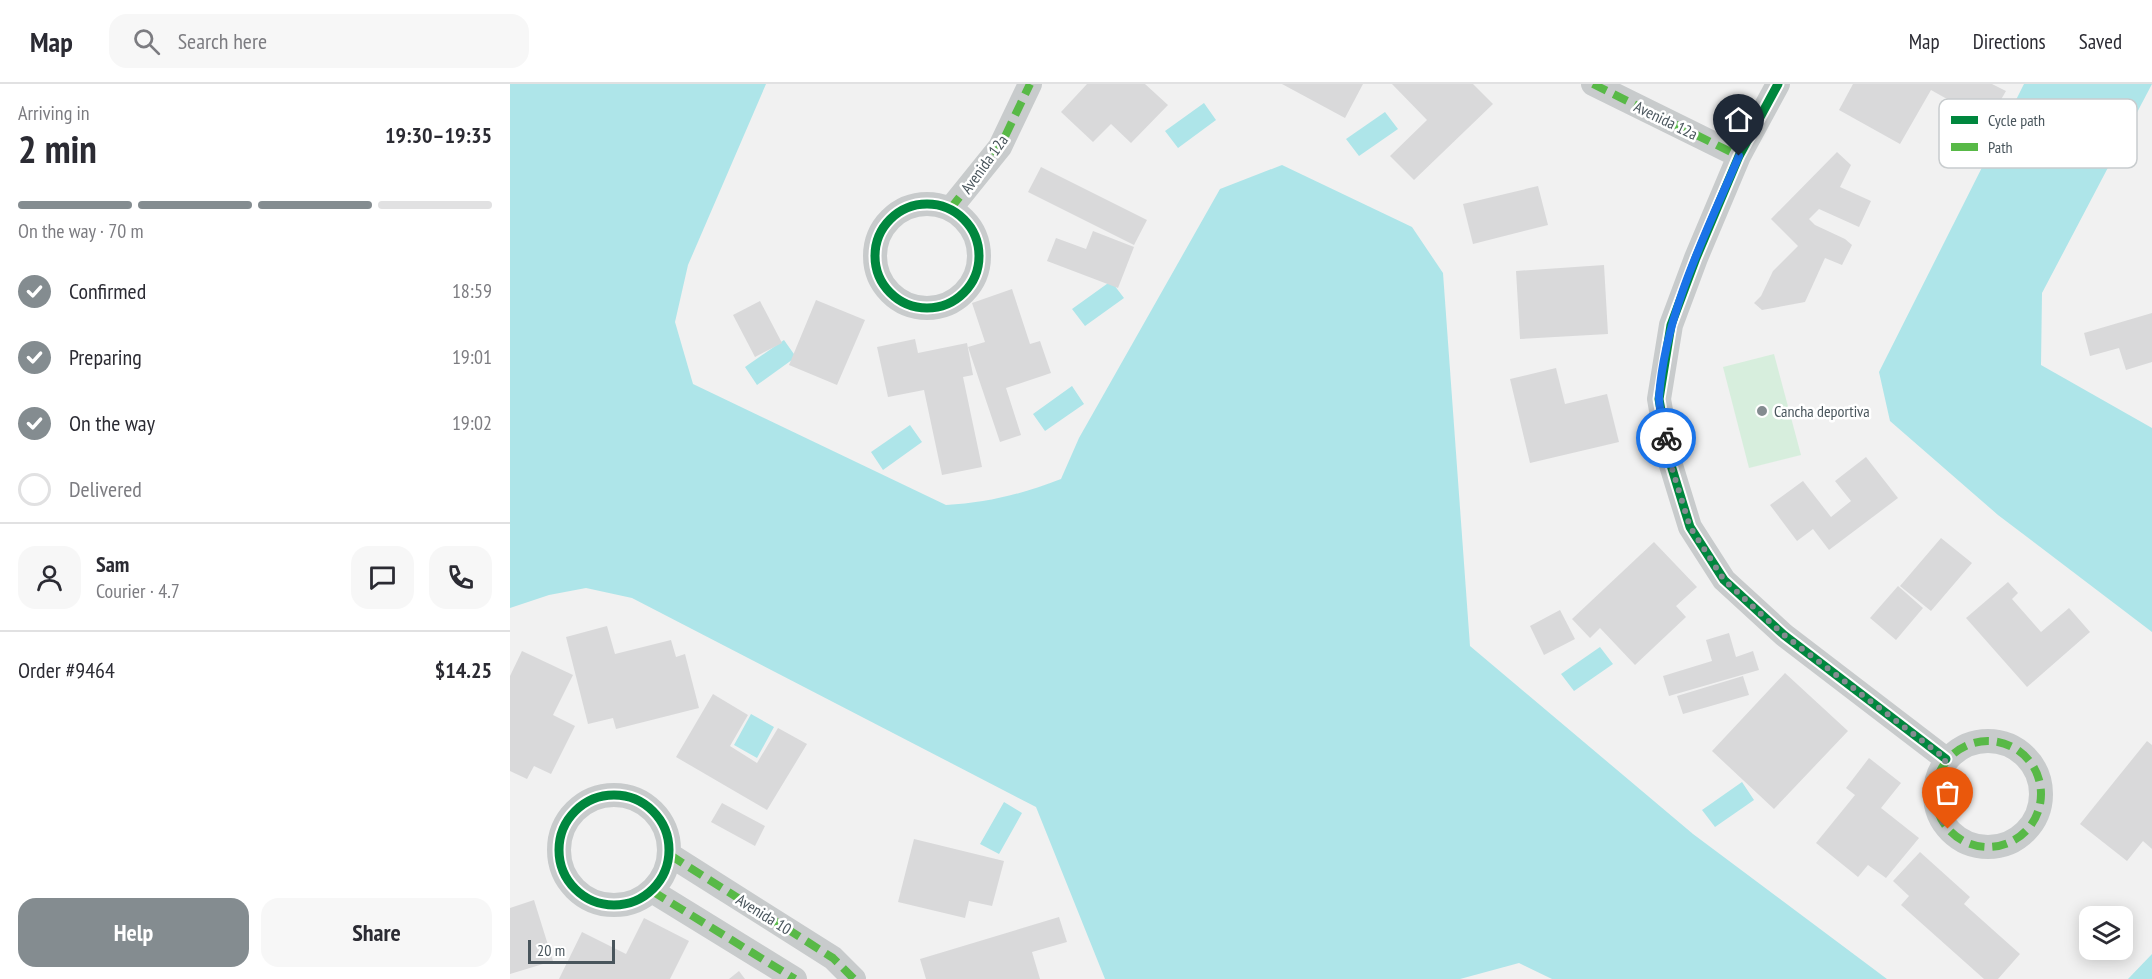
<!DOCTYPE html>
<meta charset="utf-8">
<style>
:root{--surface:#fff;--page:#f7f7f7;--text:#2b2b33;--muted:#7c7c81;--line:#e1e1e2;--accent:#848c90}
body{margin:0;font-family:"PT Sans Narrow",sans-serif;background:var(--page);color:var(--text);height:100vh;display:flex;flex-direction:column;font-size:22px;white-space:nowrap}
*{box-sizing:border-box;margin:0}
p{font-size:20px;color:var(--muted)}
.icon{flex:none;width:33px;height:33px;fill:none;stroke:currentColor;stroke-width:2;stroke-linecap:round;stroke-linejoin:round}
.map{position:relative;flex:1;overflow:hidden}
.drawer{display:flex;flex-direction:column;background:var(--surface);width:510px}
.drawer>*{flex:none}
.fabs{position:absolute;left:1569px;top:822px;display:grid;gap:12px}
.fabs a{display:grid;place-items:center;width:54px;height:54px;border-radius:12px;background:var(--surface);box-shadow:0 3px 15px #0003;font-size:30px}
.scale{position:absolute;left:18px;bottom:15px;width:87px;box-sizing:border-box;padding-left:6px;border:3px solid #49555c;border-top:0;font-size:16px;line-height:21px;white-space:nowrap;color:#49555c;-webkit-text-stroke:4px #fff;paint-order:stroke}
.pin{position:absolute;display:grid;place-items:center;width:51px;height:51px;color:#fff;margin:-62px -26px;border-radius:50% 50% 50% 0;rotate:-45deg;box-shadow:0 0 6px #0007}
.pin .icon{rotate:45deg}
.courier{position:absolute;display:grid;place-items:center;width:60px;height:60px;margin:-30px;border:4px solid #1a73e8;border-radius:50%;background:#fff;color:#222;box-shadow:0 2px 8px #0007}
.summary em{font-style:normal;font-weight:600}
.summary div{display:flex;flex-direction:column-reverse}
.summary{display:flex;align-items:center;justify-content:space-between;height:102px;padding:0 18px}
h1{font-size:39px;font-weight:600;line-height:45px}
.bar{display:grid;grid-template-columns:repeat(4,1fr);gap:9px 6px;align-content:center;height:72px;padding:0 18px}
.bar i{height:8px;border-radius:4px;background:var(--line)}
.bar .on{background:var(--accent)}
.bar p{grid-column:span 4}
.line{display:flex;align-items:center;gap:15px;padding:0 18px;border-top:2px solid var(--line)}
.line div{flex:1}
.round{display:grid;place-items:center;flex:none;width:63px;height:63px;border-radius:18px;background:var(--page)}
ol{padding:0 18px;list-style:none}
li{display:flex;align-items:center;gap:18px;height:66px}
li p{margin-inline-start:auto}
li .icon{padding:6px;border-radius:50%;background:var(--accent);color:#fff;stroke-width:4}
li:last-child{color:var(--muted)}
li i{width:33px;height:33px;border:3px solid var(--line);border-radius:50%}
.action{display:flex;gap:12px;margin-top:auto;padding:12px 18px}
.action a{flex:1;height:69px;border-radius:18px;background:var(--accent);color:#fff;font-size:24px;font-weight:600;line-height:69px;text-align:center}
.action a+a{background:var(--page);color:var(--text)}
header{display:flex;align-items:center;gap:36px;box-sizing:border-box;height:84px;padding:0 30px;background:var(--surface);border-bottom:2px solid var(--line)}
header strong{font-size:28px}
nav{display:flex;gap:33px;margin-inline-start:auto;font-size:21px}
.search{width:420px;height:54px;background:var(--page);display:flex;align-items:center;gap:15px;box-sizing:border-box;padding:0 21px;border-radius:18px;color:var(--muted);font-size:22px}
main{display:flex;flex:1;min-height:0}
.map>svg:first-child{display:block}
.green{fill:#d7eedd}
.water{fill:#aee5e9}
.building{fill:#d9d9da}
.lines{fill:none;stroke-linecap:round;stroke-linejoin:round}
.street{stroke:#c8cbcc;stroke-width:24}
.quiet{stroke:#58b947;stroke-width:8;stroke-dasharray:15 8;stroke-linecap:butt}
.cycleway-casing{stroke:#fff;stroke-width:13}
.cycleway{stroke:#00873e;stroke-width:9}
.done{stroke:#848c90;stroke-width:6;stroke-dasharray:0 10.8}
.route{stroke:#1a73e8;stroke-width:8}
.poi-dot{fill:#848c90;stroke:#fff;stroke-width:2}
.labels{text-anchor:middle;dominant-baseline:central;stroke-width:5;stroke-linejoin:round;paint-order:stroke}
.street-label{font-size:16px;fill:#49555c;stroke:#fff}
.poi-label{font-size:16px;fill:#49555c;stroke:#fff;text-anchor:start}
.key{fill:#fff;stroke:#c8ccce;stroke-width:1.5}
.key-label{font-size:16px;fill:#49555c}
</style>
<header>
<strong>Map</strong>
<div class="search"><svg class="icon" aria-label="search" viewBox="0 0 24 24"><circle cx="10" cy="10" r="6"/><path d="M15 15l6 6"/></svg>Search here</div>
<nav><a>Map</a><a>Directions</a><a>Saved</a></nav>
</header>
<main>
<section class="drawer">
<div class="summary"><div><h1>2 min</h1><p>Arriving in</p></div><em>19:30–19:35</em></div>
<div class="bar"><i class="on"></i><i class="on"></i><i class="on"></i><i></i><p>On the way · 70 m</p></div>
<ol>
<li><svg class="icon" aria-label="check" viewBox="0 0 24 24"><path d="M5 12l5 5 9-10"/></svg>Confirmed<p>18:59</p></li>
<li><svg class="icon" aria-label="check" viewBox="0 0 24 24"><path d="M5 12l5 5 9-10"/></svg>Preparing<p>19:01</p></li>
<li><svg class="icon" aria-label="check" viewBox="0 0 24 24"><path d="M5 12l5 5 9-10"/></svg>On the way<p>19:02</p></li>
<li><i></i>Delivered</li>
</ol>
<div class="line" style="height:108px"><a class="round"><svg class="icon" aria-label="person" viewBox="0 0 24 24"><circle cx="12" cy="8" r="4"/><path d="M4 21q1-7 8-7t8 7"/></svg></a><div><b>Sam</b><p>Courier · 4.7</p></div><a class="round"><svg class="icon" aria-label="chat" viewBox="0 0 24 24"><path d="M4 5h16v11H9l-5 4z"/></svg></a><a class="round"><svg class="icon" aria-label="phone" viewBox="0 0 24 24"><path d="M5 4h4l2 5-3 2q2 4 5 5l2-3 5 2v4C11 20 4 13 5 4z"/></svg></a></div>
<div class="line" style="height:78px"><div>Order #9464</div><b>$14.25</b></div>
<div class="action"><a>Help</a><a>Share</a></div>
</section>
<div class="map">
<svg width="1642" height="895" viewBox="0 0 1642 895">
<rect width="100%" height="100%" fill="#f1f1f1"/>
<path class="green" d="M1264,270l27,101 -52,13 -26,-101z"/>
<path class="water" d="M0,0h256l-78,181 -13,57 18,62 253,121c41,-2 76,-11 115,-26l18,-41 141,-249 62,-24 130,62 31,46 27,373 223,188 194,145h-335l-33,-16 -59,16h-355l-69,-172 -404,-209 -46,-10 -37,7 -39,13z
M1514,0h128l-110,209 -1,72 111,63v204l-154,-117 -108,-94 -11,-49z
M694,19l12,17 -38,28 -13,-17z
M875,28l13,17 -39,27 -13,-17z
M601,197l13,17 -39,28 -13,-17z
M274,256l12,17 -39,28 -12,-18z
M562,302l12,18 -39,27 -12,-17z
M400,341l12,17 -39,28 -12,-18z
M1090,563l13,17 -39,27 -13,-17z
M241,630l23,13 -17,31 -23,-13z
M1232,698l12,18 -39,27 -13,-17z
M494,718l18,11 -23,41 -19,-10z
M1642,870v25h-24z"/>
<path class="building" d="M577,0h58l23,21 -37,38 -20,-19 -18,18 -32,-30z
M772,0h81l-18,34z
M882,0h81l20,20 -79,76 -24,-24 37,-36z
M1343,0h139l14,7 -18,31 -57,-32 -31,54 -61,-34z
M1327,68l14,13 -11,22 31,14 -12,26 -40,-18 -10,10 6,6 30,14 7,6 -10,20 -17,-7 -20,44 -43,8 -8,-7 7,-7 12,-25 25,-25 -27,-27z
M531,83l106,53 -13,25 -106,-53z
M1028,102l10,39 -75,19 -10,-40z
M583,147l41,16 -16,41 -71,-27 9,-23 30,11z
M1094,181l4,69 -88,5 -4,-68z
M502,205l18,55 10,-3 11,32 -45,15 15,47 -21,7 -32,-95 17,-5 -13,-39z
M306,216l49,20 -28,65 -48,-20z
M250,217l22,42 -27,14 -22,-42z
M1642,229v49l-26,8 -7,-22 -29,8 -6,-23z
M405,255l3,14 49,-10 6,32 -10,2 19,90 -40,8 -18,-85 -36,7 -11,-50z
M1046,284l9,36 42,-10 12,48 -89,21 -20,-84z
M1356,373l32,41 -69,52 -16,-21 -16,12 -27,-36 33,-24 28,36 20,-16 -16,-20z
M1431,454l31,25 -41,48 -31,-25z
M1144,458l43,45 -21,19 10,11 -51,48 -35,-37 -10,10 -18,-19z
M1498,498l10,11 -6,6 29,33 28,-24 21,24 -63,55 -61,-69z
M1388,502l25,22 -27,32 -26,-22z
M1050,526l15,29 -31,16 -14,-29z
M97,542l8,28 56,-14 5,17 9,-3 14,54 -83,21 -3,-11 -25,6 -22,-87z
M1219,549l7,24 17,-6 6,19 -90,26 -6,-20 49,-15 -6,-21z
M12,567l51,24 -20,40 22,11 -24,48 -17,-8 -7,13 -17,-8v-95z
M1275,589l63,58 -74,78 -62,-58z
M1233,592l6,19 -66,19 -6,-18z
M203,610l35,21 -18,31 27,17 21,-35 29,16 -40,66 -91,-53z
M1637,657l5,4v104l-9,-8 -16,20 -47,-37z
M1359,674l32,25 -20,25 38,30 -33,40 -18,-13 -10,12 -42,-34 39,-48 -9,-7z
M212,719l43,23 -10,20 -44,-24z
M404,755l90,22 -12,45 -23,-5 -4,17 -67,-16z
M1410,768l50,45 -6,7 56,50 -22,25h-14l-83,-74 8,-9 -16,-15z
M24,816l19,61 -43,13v-66z
M549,833l8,25 -35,10 8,27h-114l-6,-20z
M134,834l45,23 -19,38h-111l23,-47 44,22z
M229,887l6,8h-16z"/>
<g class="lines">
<path class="street" d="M1083,0l146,72
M1268,0l-39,72 -43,102 -25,67 -12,74 11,63 20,65 34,53 60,55 162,124
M365 172a52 52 0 1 1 104 0a52 52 0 1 1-104 0Z
M440,125l50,-62 30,-63
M1425 710a53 53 0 1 1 106 0a53 53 0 1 1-106 0Z
M49 766a55 55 0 1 1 110 0a55 55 0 1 1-110 0Z
M160,771l163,103 21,21
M142,807l143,88"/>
<path class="quiet" d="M1083,0l146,72
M440,125l50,-62 30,-63
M1425 710a53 53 0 1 1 106 0a53 53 0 1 1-106 0Z
M160,771l163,103 21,21
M142,807l143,88"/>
<defs>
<path id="cycleway" d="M1268,0l-39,72 -43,102 -25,67 -12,74 11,63 20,65 34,53 60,55 162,124
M365 172a52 52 0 1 1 104 0a52 52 0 1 1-104 0Z
M49 766a55 55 0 1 1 110 0a55 55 0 1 1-110 0Z"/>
</defs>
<use href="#cycleway" class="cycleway-casing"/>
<use href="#cycleway" class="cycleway"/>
</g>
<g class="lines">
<path class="done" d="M1156,354l4,24 20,65 34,53 60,55 162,124c-12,26 -19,46 2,70"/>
<path class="route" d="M1156,354c-2,-12 -7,-28 -7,-41 6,-84 47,-164 80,-241"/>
</g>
<circle class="poi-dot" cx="1252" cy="327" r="6"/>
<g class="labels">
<g class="street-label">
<text transform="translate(1156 36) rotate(26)">Avenida 12a</text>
<text transform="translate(474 80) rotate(-54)">Avenida 12a</text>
<text transform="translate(254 830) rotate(32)">Avenida 10</text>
</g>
<g class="poi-label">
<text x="1264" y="327">Cancha deportiva</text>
</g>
</g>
<rect x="1429" y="15" width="198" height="69" rx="9" class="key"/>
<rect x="1441" y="32" width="27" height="8" fill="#00873e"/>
<rect x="1441" y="59" width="27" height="8" fill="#58b947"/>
<g class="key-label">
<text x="1478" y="42">Cycle path</text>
<text x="1478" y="69">Path</text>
</g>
</svg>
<div class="fabs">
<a><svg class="icon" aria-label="layers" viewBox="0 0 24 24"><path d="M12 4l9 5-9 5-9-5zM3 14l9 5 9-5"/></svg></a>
</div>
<div class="scale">20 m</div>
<div class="pin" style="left:1438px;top:745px;background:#ea580c"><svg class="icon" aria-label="bag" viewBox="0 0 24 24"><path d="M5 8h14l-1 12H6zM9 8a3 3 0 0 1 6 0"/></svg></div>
<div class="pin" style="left:1229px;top:72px;background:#1f2937"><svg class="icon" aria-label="home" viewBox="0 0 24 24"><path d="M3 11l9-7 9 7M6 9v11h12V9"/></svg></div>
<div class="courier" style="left:1156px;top:354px"><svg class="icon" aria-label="bike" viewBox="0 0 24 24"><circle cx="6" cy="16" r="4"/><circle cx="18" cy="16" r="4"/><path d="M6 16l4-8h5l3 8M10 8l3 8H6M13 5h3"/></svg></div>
</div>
</main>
